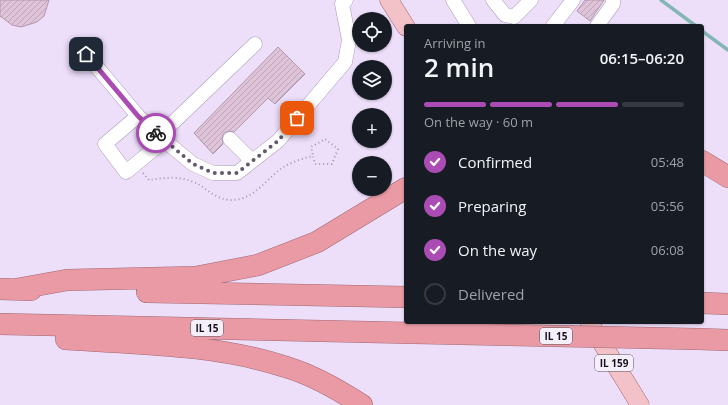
<!DOCTYPE html>
<meta charset="utf-8">
<style>
:root{--surface:#171b24;--page:#242831;--text:#f1f3f6;--muted:#9ea1a6;--line:#363941;--accent:#ab4cb4}
body{margin:0;font-family:"Open Sans",sans-serif;background:var(--page);color:var(--text);height:100vh;display:flex;flex-direction:column;font-size:15px;white-space:nowrap}
*{box-sizing:border-box;margin:0}
p{font-size:13px;color:var(--muted)}
.icon{flex:none;width:22px;height:22px;fill:none;stroke:currentColor;stroke-width:2;stroke-linecap:round;stroke-linejoin:round}
.map{position:relative;flex:1;overflow:hidden}
.details{position:absolute;left:404px;top:24px;width:300px;height:300px;display:flex;flex-direction:column;background:var(--surface);border-radius:4px;box-shadow:0 1px 3px #0004}
.details>*{flex:none}
.buttons{position:absolute;left:352px;top:12px;display:grid;gap:8px}
.buttons a{display:grid;place-items:center;width:40px;height:40px;border-radius:50%;background:var(--surface);box-shadow:0 1px 3px #0004;font-size:20px}
.pin{position:absolute;display:grid;place-items:center;width:34px;height:34px;color:#fff;margin:-17px;border-radius:8px;box-shadow:0 2px 6px #0006}
.courier{position:absolute;display:grid;place-items:center;width:40px;height:40px;margin:-20px;border:3px solid #ab4cb4;border-radius:50%;background:#fff;color:#222;box-shadow:0 1px 5px #0007}
.overview em{font-style:normal;font-weight:600}
.overview div{display:flex;flex-direction:column-reverse}
.overview{display:flex;align-items:center;justify-content:space-between;height:68px;padding:0 20px}
h1{font-size:26px;font-weight:600;line-height:30px}
.bar{display:grid;grid-template-columns:repeat(4,1fr);gap:6px 4px;align-content:center;height:48px;padding:0 20px}
.bar i{height:5px;border-radius:3px;background:var(--line)}
.bar .on{background:var(--accent)}
.bar p{grid-column:span 4}
ol{padding:0 20px;list-style:none}
li{display:flex;align-items:center;gap:12px;height:44px}
li p{margin-inline-start:auto}
li .icon{padding:4px;border-radius:50%;background:var(--accent);color:#fff;stroke-width:4}
li:last-child{color:var(--muted)}
li i{width:22px;height:22px;border:2px solid var(--line);border-radius:50%}
.map>svg:first-child{display:block}
.lines{fill:none;stroke-linecap:round;stroke-linejoin:round}
.stream{stroke:#85b6b6;stroke-width:3.5}
.building{fill:url(#building-hatch);stroke:#b197ab}
.minor-casing{stroke:#ab9cb7;stroke-width:15}
.major-casing{stroke:#a06a74;stroke-width:19}
.highway-casing{stroke:#a06a74;stroke-width:22}
.path{stroke:#a599af;stroke-width:2;stroke-dasharray:1 3;stroke-linecap:butt}
.minor{stroke:#fff;stroke-width:14}
.major{stroke:#f2c2c8;stroke-width:18}
.highway{stroke:#e99aa4;stroke-width:21}
.highway-bridge-casing{stroke:#a06a74;stroke-width:22;stroke-linecap:butt}
.highway-bridge{stroke:#e99aa4;stroke-width:21}
.done{stroke:#62596a;stroke-width:4;stroke-dasharray:0 7.2}
.route{stroke:#ab4cb4;stroke-width:5}
.labels{text-anchor:middle;dominant-baseline:central;stroke-width:3;stroke-linejoin:round;paint-order:stroke}
.shield{fill:#f5effb;stroke:#5a545f;stroke-width:1}
.shield-label{font-size:10px;font-weight:bold;fill:#17121c}
</style>
<div class="map">
<svg width="728" height="405" viewBox="0 0 728 405">
<defs>
<pattern id="building-hatch" width="6" height="6" patternUnits="userSpaceOnUse"><rect width="6" height="6" fill="#dfc4d9"/><path d="M-1 1l2-2M0 6l6-6M5 7l2-2" fill="none" stroke="#bfa7ba"/></pattern>
</defs>
<rect width="100%" height="100%" fill="#eddefa"/>
<g class="lines">
<path class="stream" d="M661,0l35,26
M702,31l26,19"/>
</g>
<path class="building" d="M0,0h49l-5,16 -7,6 -16,5 -9,-2 -12,-9z
M585,0h19l-14,21 -13,-10z
M278,47l27,27 -30,30 -7,-6 -34,34 -6,-1 -4,2 -2,4 1,7 -10,10 -19,-21z"/>
<g class="lines">
<defs>
<path id="minor" d="M453,0l16,26
M493,0l12,15 9,2 17,-17
M553,26l20,-26
M597,26l16,-22v-4
M255,44l-96,92 34,28 20,9h24l41,-32 67,-79 4,-22 -7,-36 4,-4
M86,54l52,62 21,20
M138,116l-33,28 21,28 39,-32
M230,139l22,22"/>
<path id="major" d="M389,0l17,27
M589,322l51,83"/>
<path id="highway" d="M702,161l26,16
M0,289l31,1
M17,289l50,-9 129,-3 62,-12 59,-23 89,-54
M147,292l259,5
M702,303l26,1
M0,324l414,9
M66,339c73,5 150,5 220,28 27,8 53,23 76,38
M698,339l30,1"/>
</defs>
<use href="#minor" class="minor-casing"/>
<use href="#major" class="major-casing"/>
<use href="#highway" class="highway-casing"/>
<path class="path" d="M143,173l6,7c13,-2 29,-4 42,1 15,5 23,19 41,19 24,0 36,-25 55,-35 8,-4 17,-7 26,-9l2,8h17l6,-15 -13,-10 -14,8 2,9"/>
<use href="#minor" class="minor"/>
<use href="#major" class="major"/>
<use href="#highway" class="highway"/>
<defs>
<path id="highway-bridge" d="M414,333l284,6"/>
</defs>
<use href="#highway-bridge" class="highway-bridge-casing"/>
<use href="#highway-bridge" class="highway-bridge"/>
</g>
<g class="lines">
<path class="done" d="M156,133l37,31 20,9h24l41,-32 19,-23"/>
<path class="route" d="M86,54l52,62 18,17"/>
</g>
<g class="labels">
<g class="shield">
<rect x="191" y="320" width="32" height="16" rx="3"/>
<rect x="540" y="328" width="32" height="16" rx="3"/>
<rect x="595" y="355" width="38" height="16" rx="3"/>
</g>
<g class="shield-label">
<text x="207" y="328">IL 15</text>
<text x="556" y="336">IL 15</text>
<text x="614" y="363">IL 159</text>
</g>
</g>
</svg>
<div class="buttons">
<a><svg class="icon" aria-label="locate" viewBox="0 0 24 24"><circle cx="12" cy="12" r="6"/><path d="M12 2v4M12 18v4M2 12h4M18 12h4"/></svg></a>
<a><svg class="icon" aria-label="layers" viewBox="0 0 24 24"><path d="M12 4l9 5-9 5-9-5zM3 14l9 5 9-5"/></svg></a>
<a>+</a>
<a>−</a>
</div>
<div class="pin" style="left:297px;top:118px;background:#ea580c"><svg class="icon" aria-label="bag" viewBox="0 0 24 24"><path d="M5 8h14l-1 12H6zM9 8a3 3 0 0 1 6 0"/></svg></div>
<div class="pin" style="left:86px;top:54px;background:#1f2937"><svg class="icon" aria-label="home" viewBox="0 0 24 24"><path d="M3 11l9-7 9 7M6 9v11h12V9"/></svg></div>
<div class="courier" style="left:156px;top:133px"><svg class="icon" aria-label="bike" viewBox="0 0 24 24"><circle cx="6" cy="16" r="4"/><circle cx="18" cy="16" r="4"/><path d="M6 16l4-8h5l3 8M10 8l3 8H6M13 5h3"/></svg></div>
<section class="details">
<div class="overview"><div><h1>2 min</h1><p>Arriving in</p></div><em>06:15–06:20</em></div>
<div class="bar"><i class="on"></i><i class="on"></i><i class="on"></i><i></i><p>On the way · 60 m</p></div>
<ol>
<li><svg class="icon" aria-label="check" viewBox="0 0 24 24"><path d="M5 12l5 5 9-10"/></svg>Confirmed<p>05:48</p></li>
<li><svg class="icon" aria-label="check" viewBox="0 0 24 24"><path d="M5 12l5 5 9-10"/></svg>Preparing<p>05:56</p></li>
<li><svg class="icon" aria-label="check" viewBox="0 0 24 24"><path d="M5 12l5 5 9-10"/></svg>On the way<p>06:08</p></li>
<li><i></i>Delivered</li>
</ol>
</section>
</div>
